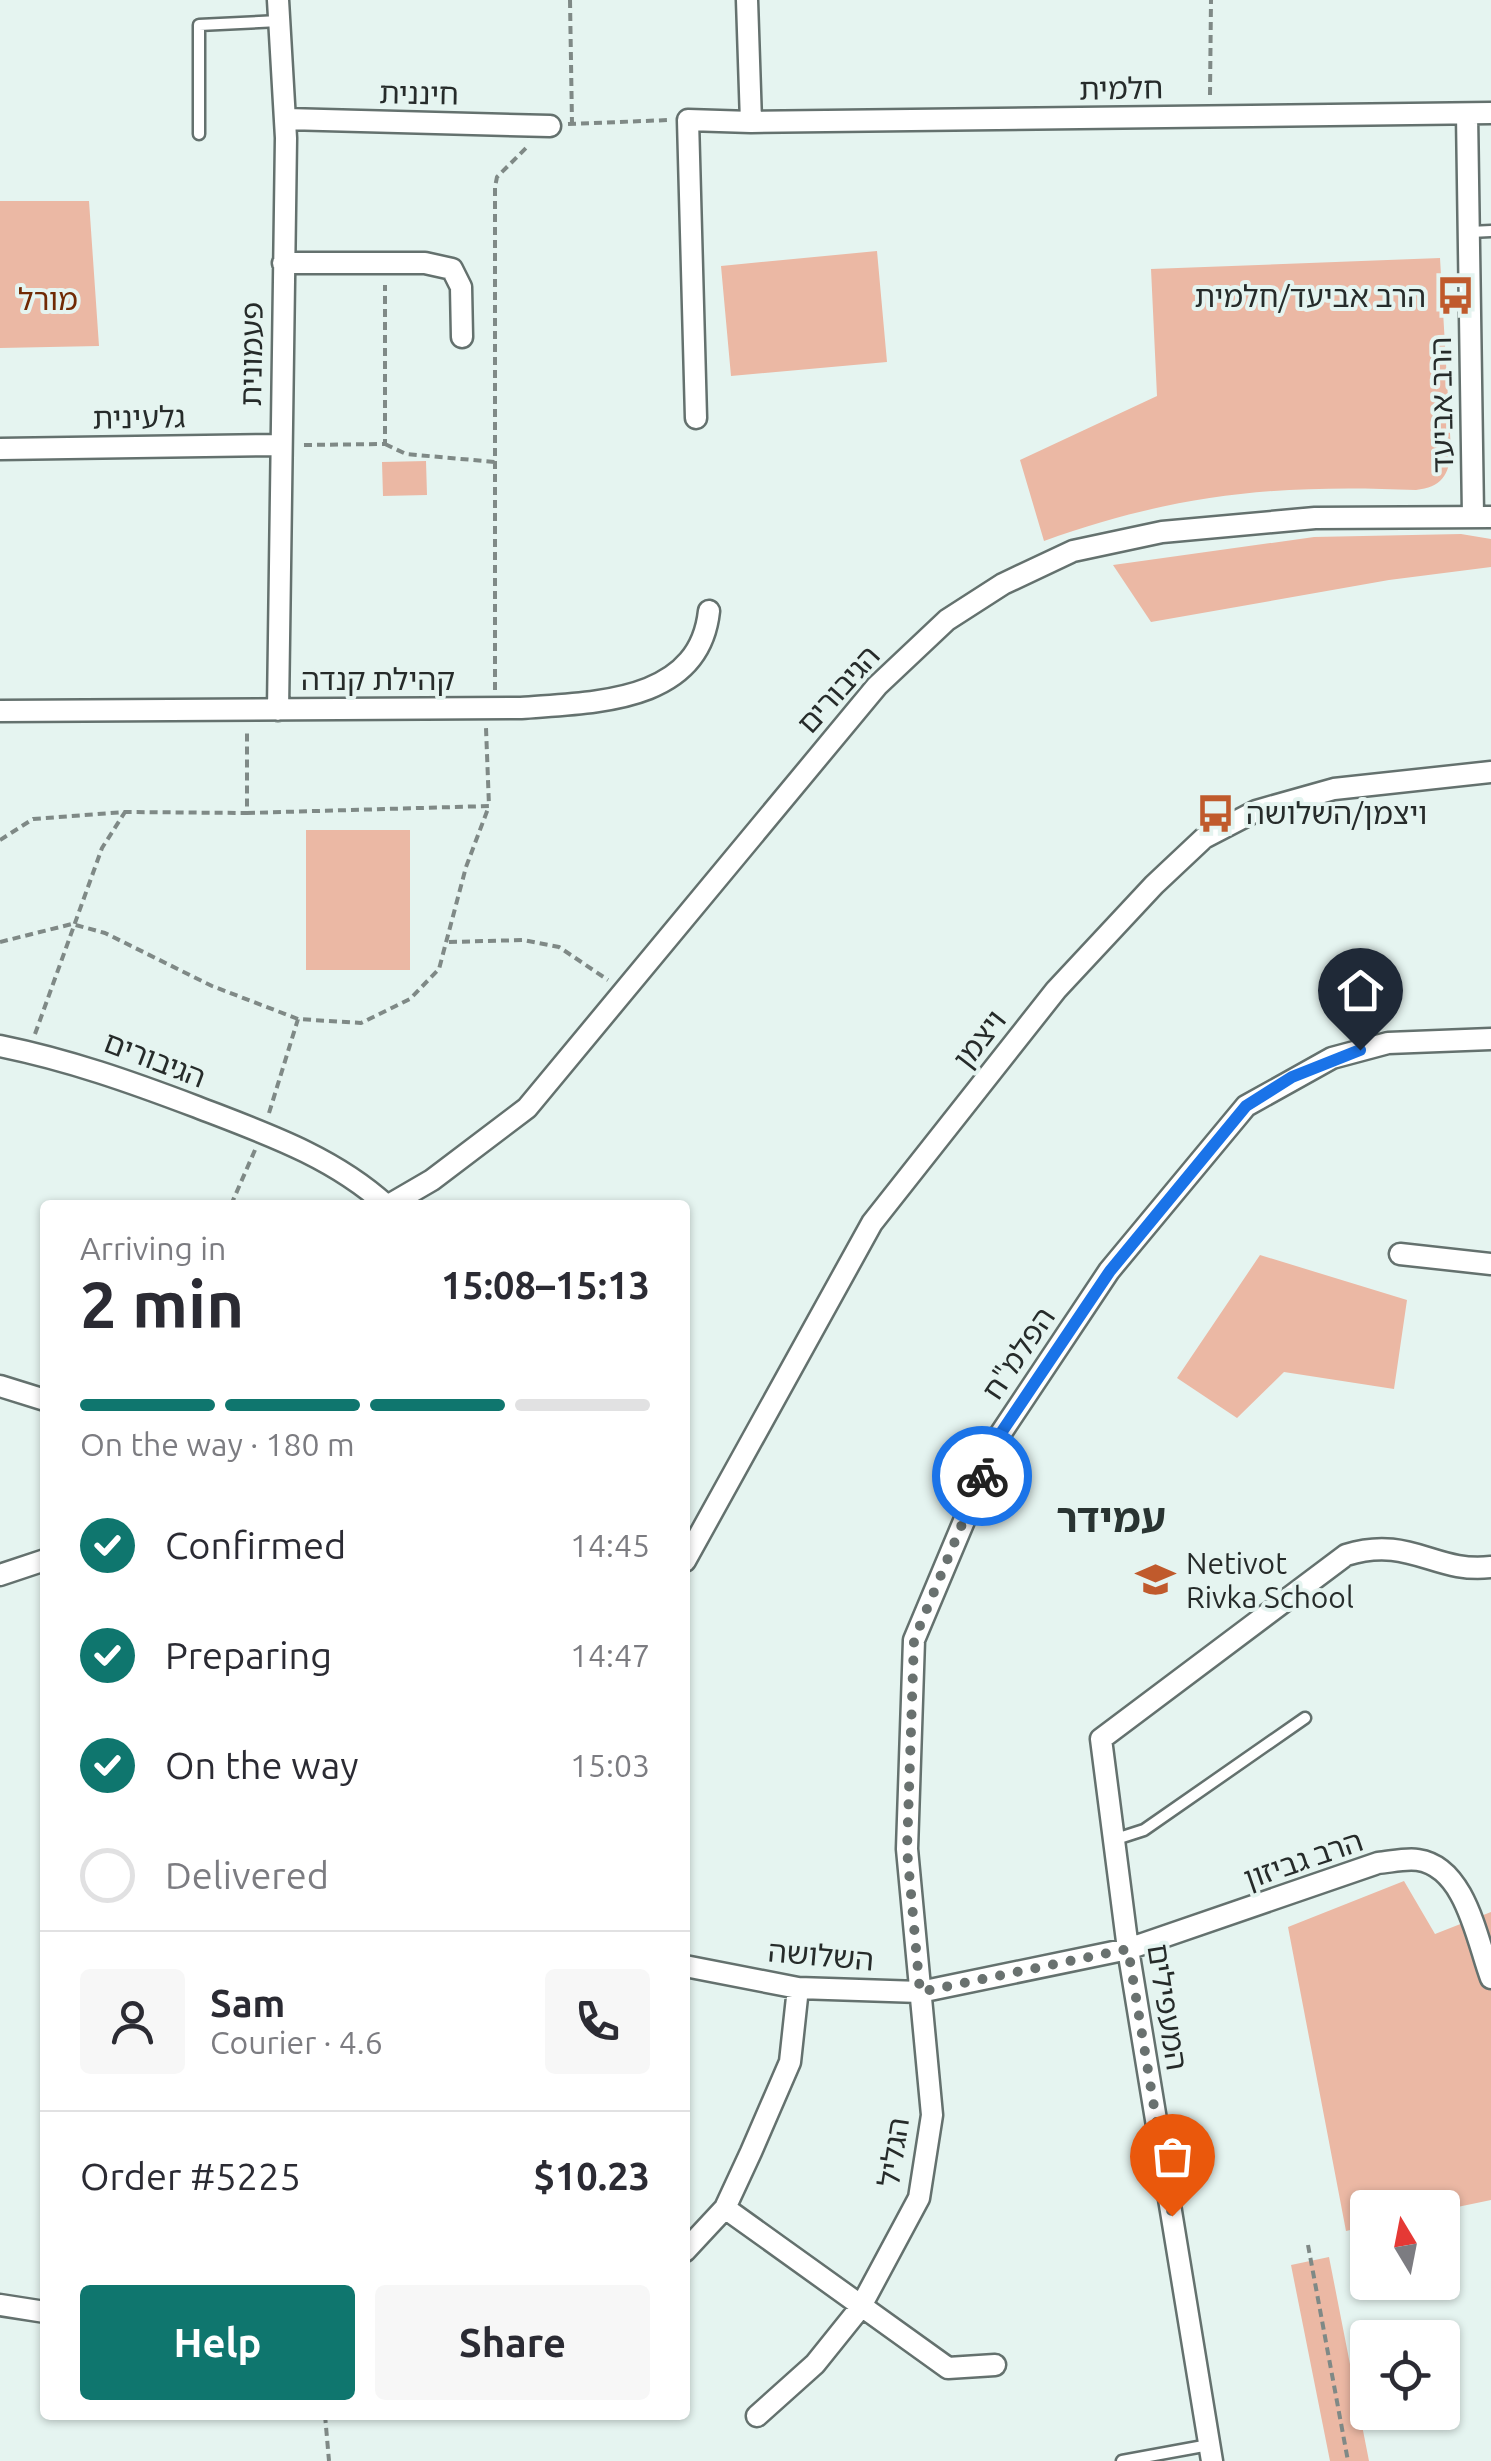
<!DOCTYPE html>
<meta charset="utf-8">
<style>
:root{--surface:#fff;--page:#f7f7f7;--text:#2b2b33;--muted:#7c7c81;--line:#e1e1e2;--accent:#0f766e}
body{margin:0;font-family:Ubuntu,"Noto Sans Hebrew",sans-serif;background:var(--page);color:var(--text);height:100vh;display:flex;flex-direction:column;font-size:38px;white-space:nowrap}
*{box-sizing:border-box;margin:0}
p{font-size:32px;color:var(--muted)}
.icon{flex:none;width:55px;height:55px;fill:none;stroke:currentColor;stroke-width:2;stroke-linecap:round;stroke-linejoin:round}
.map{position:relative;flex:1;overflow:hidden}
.panel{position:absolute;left:40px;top:1200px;width:650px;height:1220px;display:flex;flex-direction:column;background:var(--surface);border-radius:10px;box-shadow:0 2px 8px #0004}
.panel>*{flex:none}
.needle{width:65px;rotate:350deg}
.tools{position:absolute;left:1350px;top:2190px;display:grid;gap:20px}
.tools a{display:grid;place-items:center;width:110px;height:110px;border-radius:10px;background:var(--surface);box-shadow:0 2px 8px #0004;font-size:50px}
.pin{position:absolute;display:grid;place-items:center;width:85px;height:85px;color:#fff;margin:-102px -42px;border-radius:50% 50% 50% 0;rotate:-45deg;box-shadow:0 0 10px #0007}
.pin .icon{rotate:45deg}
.courier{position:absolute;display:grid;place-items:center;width:100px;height:100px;margin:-50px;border:8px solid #1a73e8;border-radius:50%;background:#fff;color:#222;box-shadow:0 2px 12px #0007}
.head em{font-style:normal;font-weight:600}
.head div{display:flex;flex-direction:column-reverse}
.head{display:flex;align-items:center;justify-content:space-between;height:170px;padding:0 40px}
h1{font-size:65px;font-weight:600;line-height:75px}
.bar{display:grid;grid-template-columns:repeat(4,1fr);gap:15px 10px;align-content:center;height:120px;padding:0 40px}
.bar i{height:12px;border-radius:8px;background:var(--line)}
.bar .active{background:var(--accent)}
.bar p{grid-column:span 4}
.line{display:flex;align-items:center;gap:25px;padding:0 40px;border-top:2px solid var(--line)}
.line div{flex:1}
.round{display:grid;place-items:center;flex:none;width:105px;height:105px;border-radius:10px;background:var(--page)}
ol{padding:0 40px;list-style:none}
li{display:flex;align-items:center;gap:30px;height:110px}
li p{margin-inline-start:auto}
li .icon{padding:10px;border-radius:50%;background:var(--accent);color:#fff;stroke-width:4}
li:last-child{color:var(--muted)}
li i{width:55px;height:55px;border:5px solid var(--line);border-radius:50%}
.action{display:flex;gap:20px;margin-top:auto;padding:20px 40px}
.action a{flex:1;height:115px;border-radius:10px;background:var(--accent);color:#fff;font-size:40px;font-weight:600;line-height:115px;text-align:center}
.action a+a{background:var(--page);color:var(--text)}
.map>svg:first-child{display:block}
.green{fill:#ebb8a4}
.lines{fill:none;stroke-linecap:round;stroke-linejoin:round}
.lane-casing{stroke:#64716e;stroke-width:15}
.street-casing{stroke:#64716e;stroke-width:25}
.path{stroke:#7f8986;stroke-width:4;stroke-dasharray:8 5;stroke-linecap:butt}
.lane{stroke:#fff;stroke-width:10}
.street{stroke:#fff;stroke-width:20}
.done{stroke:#69716f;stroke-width:10;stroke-dasharray:0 18}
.route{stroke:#1a73e8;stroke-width:12}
.labels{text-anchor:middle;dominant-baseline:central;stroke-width:8;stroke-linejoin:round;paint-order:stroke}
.street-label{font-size:30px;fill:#262b2a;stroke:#e5f4f0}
.poi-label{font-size:30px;fill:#262b2a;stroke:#e5f4f0;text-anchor:start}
.park-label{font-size:30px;fill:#712a04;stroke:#e5f4f0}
.district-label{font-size:40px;font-weight:bold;fill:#293432;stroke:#e5f4f0}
</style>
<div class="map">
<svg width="1491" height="2461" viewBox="0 0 1491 2461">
<rect width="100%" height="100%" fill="#e5f4f0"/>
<path class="green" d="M0,201h89l10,145 -99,2z
M877,251l10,111 -156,14 -10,-110z
M1440,258l11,193c-2,25 -10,36 -35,39 -138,-6 -242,4 -372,51l-24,-81 137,-64 -6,-127z
M426,461l1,34 -44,1 -1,-34z
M1461,534l30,5v28l-102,13 -238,42 -38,-57 201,-28z
M306,830h104v140h-104z
M1260,1255l147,45 -13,89 -110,-17 -47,46 -60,-40z
M1404,1881l31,53 56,-22v288l-48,10 -75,-2 -1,18 -21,5 -58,-304z
M1329,2257l40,204h-39l-39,-196z"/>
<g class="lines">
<defs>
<path id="lane" d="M199,134v-109l80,-4
M1470,232l21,-1
M1113,1840l31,-10 161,-112
M1122,2461l87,-16"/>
<path id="street" d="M747,0l4,122 740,-9
M1467,114l6,401
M286,119l264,7
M283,263h142l27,6 9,18 1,50
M696,418l-8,-298 63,2
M0,449l279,-4
M278,710l8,-572 -8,-138
M0,711l521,-3c72,-6 178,-4 188,-97
M0,1046c69,14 131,36 197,61 67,26 135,49 189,98
M389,1205l43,-25 95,-72 350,-422 70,-66 56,-36 70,-33 89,-19 153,-14 176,-1
M1400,1254l91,10
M0,1386l45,14
M685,1561l187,-338 184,-233 98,-105 50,-47 52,-27 78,-22 157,-17
M0,1575l45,-15
M685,1966l113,22 122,4 208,-43 250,-86c12,-1 28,-5 40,-3 48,7 59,81 73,118
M725,2208l223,160 47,-3
M685,2251l40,-43 26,-56 39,-90 8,-74
M0,2305l45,7
M757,2416l58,-52 45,-56 59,-110 13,-83 -25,-266 7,-209 87,-207 108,-162 137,-165 86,-48 56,-15 103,-4
M1212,2461l-84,-512 -27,-210 245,-184c64,-20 89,19 145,12"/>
</defs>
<use href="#lane" class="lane-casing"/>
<use href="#street" class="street-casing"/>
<path class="path" d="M570,0l2,123
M1210,95l1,-95
M568,124l101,-4
M385,444l21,10 89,8
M304,445l81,-1v-159
M495,690v-503l2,-10 30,-30
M247,813l242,-7 -3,-78
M0,840l33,-21 92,-7 122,1v-83
M0,942l72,-18 33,9 107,53 86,33 63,4 49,-24 29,-30 27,-102 23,-61
M449,942l74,-2 36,7 49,33
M35,1034l67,-186 23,-36
M269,1113l29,-94
M231,1205l24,-55
M1308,2245l40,216
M325,2415l4,46"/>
<use href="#lane" class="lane"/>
<use href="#street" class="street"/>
</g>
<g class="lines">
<path class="done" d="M982,1476l-68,164 -7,210 13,142 208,-43 44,267"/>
<path class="route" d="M982,1476l19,-43 109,-162 136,-165 46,-29 68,-27"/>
</g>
<defs>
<symbol id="bus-bare" viewBox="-9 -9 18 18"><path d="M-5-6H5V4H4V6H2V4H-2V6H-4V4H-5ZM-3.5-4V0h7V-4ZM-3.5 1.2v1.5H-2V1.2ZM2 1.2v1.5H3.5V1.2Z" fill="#c05a2c" stroke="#e5f4f0" stroke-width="2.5" paint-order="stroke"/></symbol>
<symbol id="school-bare" viewBox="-9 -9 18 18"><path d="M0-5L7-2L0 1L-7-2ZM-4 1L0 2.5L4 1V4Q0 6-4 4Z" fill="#c05a2c" stroke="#e5f4f0" stroke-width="2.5" paint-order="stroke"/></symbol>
</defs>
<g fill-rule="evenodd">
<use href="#bus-bare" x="1428" y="268" width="55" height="55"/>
<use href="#bus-bare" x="1188" y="786" width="55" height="55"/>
<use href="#school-bare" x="1128" y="1552" width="55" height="55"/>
</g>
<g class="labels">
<g class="street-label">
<text transform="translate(1121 88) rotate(-1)">חלמית</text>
<text transform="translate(419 93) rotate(1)">חיננית</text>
<text transform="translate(251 354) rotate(-89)">פעמונית</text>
<text transform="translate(1441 405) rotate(-91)">הרב אביעד</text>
<text transform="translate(139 417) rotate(-1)">גלעינית</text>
<text x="378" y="679">קהילת קנדה</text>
<text transform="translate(838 689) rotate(-48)">הגיבורים</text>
<text transform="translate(979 1039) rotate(-52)">ויצמן</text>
<text transform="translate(155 1059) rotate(21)">הגיבורים</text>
<text transform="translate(1018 1353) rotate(-56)">הפלמ"ח</text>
<text transform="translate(1303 1859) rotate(-19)">הרב גביזון</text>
<text transform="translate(821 1955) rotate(5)">השלושה</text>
<text transform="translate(1168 2007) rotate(81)">המעפילים</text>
<text transform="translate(893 2152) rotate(-81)">הגליל</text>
</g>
<g class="poi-label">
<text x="1426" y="296" text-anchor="end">הרב אביעד/חלמית</text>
<text x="1246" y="813">ויצמן/השלושה</text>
<text x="1186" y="1563">Netivot<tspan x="1186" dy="34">Rivka School</tspan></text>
</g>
<g class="park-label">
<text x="48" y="299">מורל</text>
</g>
<g class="district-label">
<text x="1111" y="1517">עמידר</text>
</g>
</g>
</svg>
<div class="tools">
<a><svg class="needle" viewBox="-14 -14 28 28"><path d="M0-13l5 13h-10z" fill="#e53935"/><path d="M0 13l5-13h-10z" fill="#7c7c81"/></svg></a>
<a><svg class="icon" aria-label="locate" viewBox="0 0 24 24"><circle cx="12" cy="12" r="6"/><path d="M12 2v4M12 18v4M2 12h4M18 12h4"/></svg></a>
</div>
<div class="pin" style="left:1172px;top:2216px;background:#ea580c"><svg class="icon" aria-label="bag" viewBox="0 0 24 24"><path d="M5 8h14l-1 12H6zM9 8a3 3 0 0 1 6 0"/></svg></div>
<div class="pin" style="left:1360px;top:1050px;background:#1f2937"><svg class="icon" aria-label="home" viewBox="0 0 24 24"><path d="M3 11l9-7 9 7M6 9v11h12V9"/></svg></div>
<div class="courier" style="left:982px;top:1476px"><svg class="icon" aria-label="bike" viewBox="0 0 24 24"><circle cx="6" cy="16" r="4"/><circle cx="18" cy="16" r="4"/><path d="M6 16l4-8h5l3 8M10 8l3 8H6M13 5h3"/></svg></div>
<section class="panel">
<div class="head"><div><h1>2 min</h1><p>Arriving in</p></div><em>15:08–15:13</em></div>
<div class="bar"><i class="active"></i><i class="active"></i><i class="active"></i><i></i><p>On the way · 180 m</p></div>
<ol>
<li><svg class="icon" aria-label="check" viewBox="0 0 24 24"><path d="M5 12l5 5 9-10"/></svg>Confirmed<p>14:45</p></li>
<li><svg class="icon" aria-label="check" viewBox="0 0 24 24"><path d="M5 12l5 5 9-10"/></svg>Preparing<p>14:47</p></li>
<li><svg class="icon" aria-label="check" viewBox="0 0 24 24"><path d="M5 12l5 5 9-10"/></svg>On the way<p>15:03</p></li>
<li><i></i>Delivered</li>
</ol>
<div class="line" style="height:180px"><a class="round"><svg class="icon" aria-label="person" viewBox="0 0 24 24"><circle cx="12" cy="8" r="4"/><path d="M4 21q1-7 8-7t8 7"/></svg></a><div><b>Sam</b><p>Courier · 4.6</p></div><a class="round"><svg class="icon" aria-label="phone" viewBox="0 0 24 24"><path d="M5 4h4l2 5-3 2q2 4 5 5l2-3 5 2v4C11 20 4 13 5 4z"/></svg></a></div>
<div class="line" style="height:130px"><div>Order #5225</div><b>$10.23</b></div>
<div class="action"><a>Help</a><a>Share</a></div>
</section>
</div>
